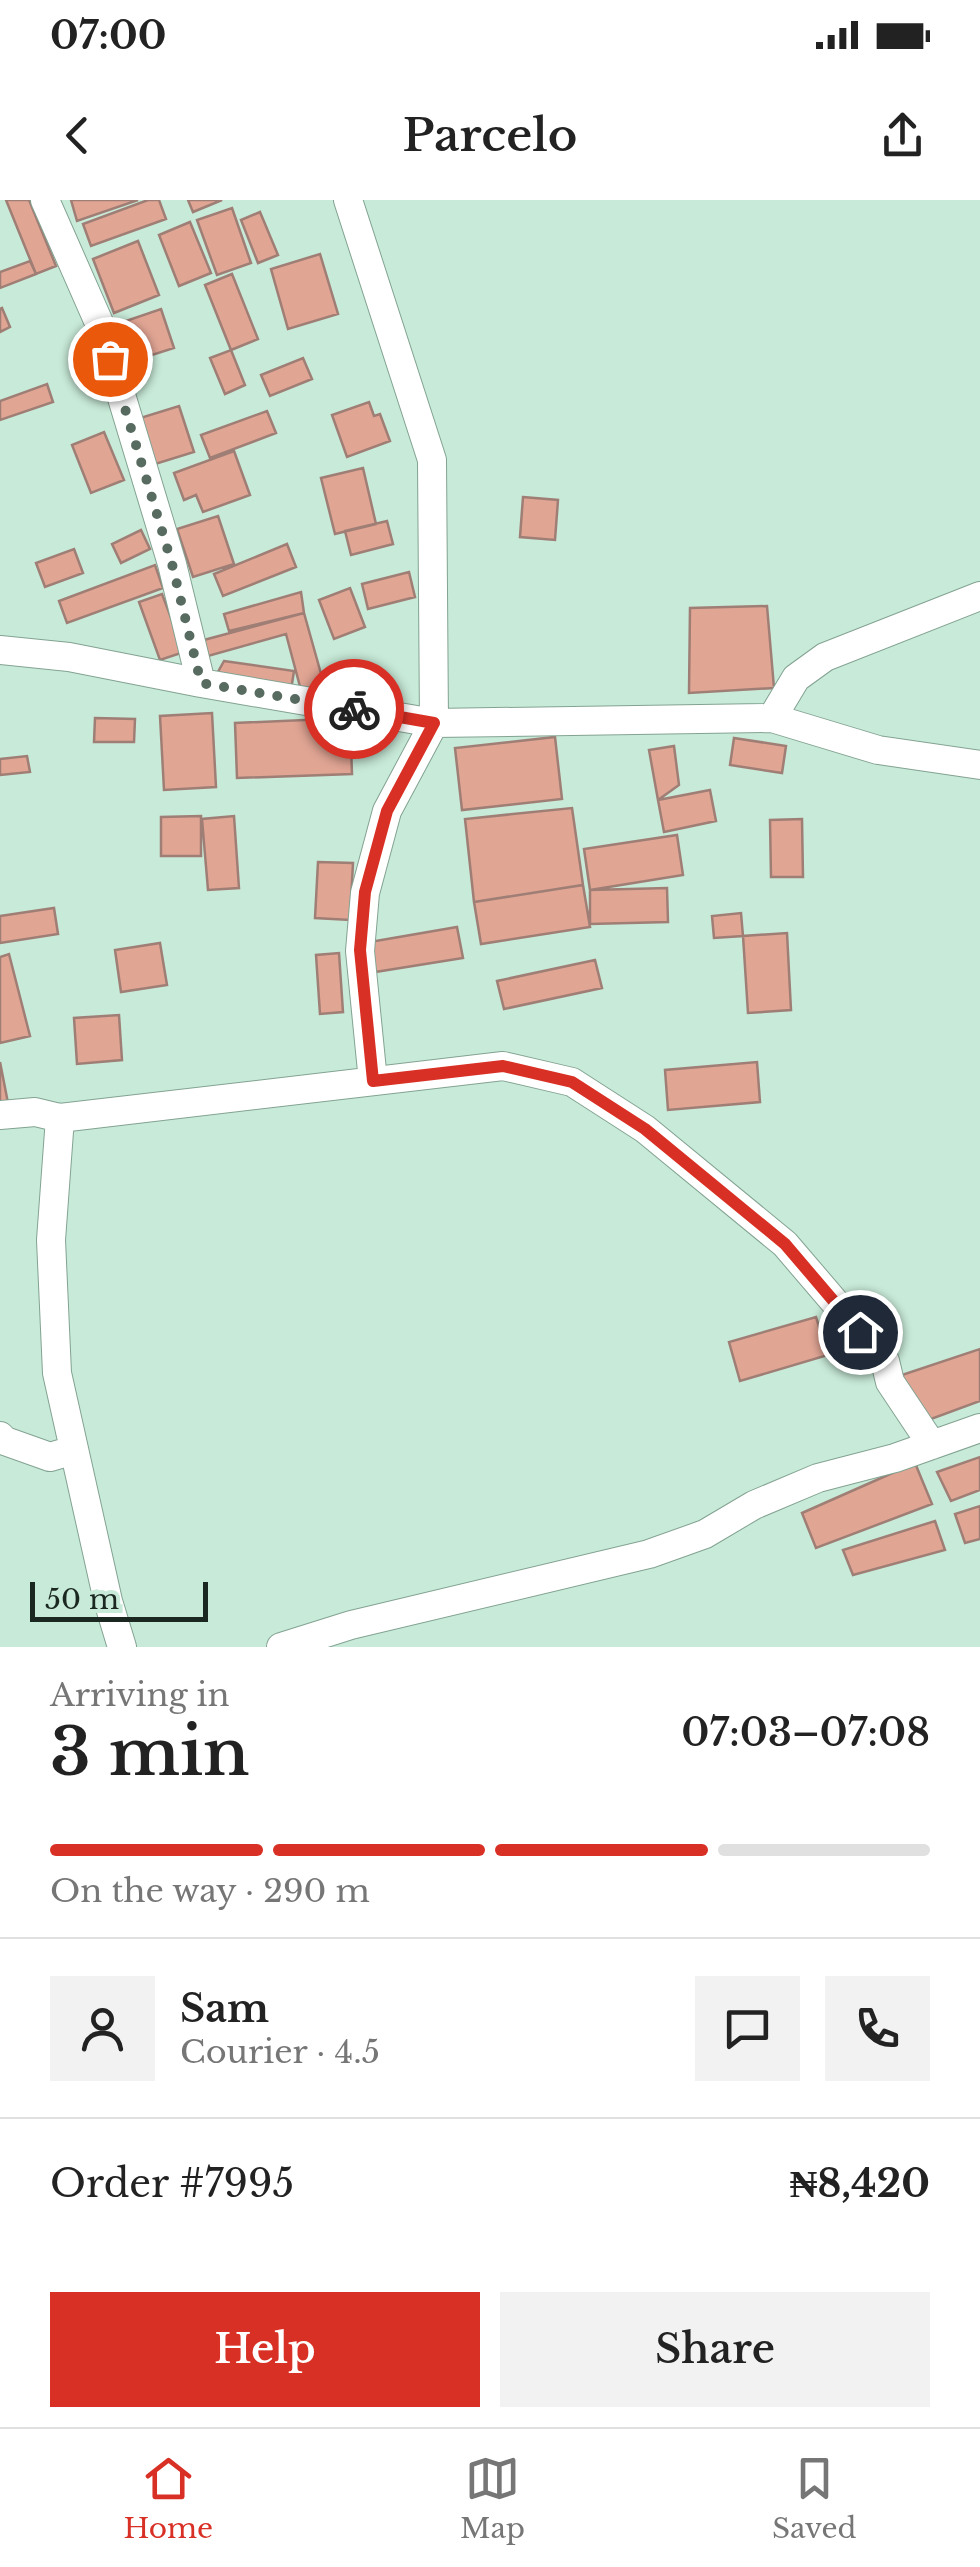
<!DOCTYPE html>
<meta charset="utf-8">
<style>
:root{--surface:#fff;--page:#f2f2f2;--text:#222;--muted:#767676;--line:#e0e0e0;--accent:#d93025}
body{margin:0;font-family:"Libre Baskerville",serif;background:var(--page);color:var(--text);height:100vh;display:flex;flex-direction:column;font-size:38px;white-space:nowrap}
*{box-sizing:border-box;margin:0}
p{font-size:32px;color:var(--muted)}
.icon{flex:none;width:55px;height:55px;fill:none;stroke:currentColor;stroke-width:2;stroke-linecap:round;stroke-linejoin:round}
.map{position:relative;height:1447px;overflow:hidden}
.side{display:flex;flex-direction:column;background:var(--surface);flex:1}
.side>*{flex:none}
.scale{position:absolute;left:30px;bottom:25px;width:178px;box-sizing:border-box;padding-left:10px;border:5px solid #1b2721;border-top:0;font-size:28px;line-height:35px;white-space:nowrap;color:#1b2721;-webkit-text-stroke:8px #c8ead8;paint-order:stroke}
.pin{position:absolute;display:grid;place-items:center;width:85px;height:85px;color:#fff;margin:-42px;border:5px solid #fff;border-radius:50%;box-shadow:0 2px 10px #0007}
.courier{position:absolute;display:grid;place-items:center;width:100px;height:100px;margin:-50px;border:8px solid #d93025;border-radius:50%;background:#fff;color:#222;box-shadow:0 2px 12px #0007}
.overview em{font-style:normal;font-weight:600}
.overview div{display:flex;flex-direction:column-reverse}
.overview{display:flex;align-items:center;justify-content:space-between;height:170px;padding:0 50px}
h1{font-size:65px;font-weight:600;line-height:75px}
.bar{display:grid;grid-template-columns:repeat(4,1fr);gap:15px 10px;align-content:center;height:120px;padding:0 50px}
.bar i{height:12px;border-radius:8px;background:var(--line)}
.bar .selected{background:var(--accent)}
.bar p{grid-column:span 4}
.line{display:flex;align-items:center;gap:25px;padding:0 50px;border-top:2px solid var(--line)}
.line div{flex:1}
.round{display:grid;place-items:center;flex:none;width:105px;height:105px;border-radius:0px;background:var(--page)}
.button{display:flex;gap:20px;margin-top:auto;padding:20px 50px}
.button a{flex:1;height:115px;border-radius:0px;background:var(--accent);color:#fff;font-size:40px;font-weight:600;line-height:115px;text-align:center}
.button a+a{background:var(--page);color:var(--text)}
.status{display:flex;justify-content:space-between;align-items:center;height:70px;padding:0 50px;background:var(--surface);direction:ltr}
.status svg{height:28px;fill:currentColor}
header{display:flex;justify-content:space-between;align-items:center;height:130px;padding:0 50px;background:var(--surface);font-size:45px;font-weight:600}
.tabs{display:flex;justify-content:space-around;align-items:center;height:140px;border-top:2px solid var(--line);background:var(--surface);font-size:28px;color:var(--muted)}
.tabs a{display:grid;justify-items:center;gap:5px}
.tabs .selected{color:var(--accent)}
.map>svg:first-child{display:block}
.building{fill:#e1a594;stroke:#9f7e75;stroke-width:2.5}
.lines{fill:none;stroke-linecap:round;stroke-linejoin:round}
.street-casing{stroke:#83a392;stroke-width:30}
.street{stroke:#fff;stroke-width:28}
.done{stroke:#586b61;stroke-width:10;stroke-dasharray:0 18}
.route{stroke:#d93025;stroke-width:12}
</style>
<div class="status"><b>07:00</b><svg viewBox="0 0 49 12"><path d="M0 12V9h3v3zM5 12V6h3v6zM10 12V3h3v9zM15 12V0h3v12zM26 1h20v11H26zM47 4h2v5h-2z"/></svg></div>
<header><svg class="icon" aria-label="back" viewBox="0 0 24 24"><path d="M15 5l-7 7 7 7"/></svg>Parcelo<svg class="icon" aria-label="share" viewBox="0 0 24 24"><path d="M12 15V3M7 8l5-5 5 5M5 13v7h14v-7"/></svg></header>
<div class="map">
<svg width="980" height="1447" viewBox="0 0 980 1447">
<rect width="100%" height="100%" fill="#c8ead8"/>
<path class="building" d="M6,0h23l27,66 -20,8z
M71,0h67l-61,21z
M148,0h11l7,19 -75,27 -8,-22z
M188,0h34l-29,12z
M232,8l19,55 -34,12 -20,-55z
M260,12l18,43 -20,8 -17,-43z
M190,22l21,51 -32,13 -20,-51z
M138,41l21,54 -45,18 -21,-54z
M320,54l18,60 -50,15 -17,-60z
M30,61l6,13 -36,14v-16z
M232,74l26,65 -27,11 -26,-65z
M2,108l8,19 -10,5v-23z
M161,109l13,39 -44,14 -13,-38z
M231,150l14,35 -20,9 -15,-36z
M303,158l9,21 -42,17 -9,-21z
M47,184l6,18 -53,18v-19z
M369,202l5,14 6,-2 10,27 -43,16 -15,-42z
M179,206l15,46 -42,13 -15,-46z
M267,211l9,22 -66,25 -9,-23z
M104,232l20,48 -33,13 -19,-48z
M234,251l16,44 -47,17 -7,-17 -12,5 -10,-27z
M363,268l13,56 -41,10 -14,-56z
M523,297l35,3 -3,40 -35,-3z
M218,316l16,48 -41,13 -16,-48z
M387,321l6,23 -42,11 -6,-24z
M141,330l9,19 -29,14 -9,-19z
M287,344l9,23 -73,29 -9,-22z
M74,349l9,24 -38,14 -9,-24z
M155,365l8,23 -96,35 -8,-22z
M409,372l6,25 -47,12 -6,-25z
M350,388l15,39 -31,12 -15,-39z
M301,392l3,21 -75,18 -5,-17z
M162,394l22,58 -24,8 -21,-58z
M767,406l7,82 -85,5 1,-85z
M304,413l21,75 -23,6 -16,-60 -78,22 -4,-16z
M224,461l70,10 -3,19 -77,-11z
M212,513l4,74 -52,3 -4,-74z
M95,518l40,1 -1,23h-40z
M350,518l2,56 -115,4 -2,-55z
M555,537l7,62 -100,11 -7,-62z
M734,538l52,8 -4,27 -52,-8z
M674,546l5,39 -21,15 -9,-50z
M27,556l3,16 -30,3v-16z
M710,590l6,31 -52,11 -6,-32z
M572,608l11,77 -109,17 -9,-83z
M201,616v40h-40v-39z
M234,616l5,72 -31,2 -6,-71z
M802,619l1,58h-32l-1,-57z
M677,635l6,40 -93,15 -6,-41z
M318,662l35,1 -3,57 -35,-2z
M583,685l7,42 -109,17 -7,-42z
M667,688l1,34 -78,2v-34z
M54,708l4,26 -58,9v-27z
M741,713l2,23 -29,2 -2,-22z
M457,727l6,31 -94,15 -5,-30z
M787,733l4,77 -43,3 -5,-77z
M160,743l7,42 -46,7 -6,-42z
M339,753l4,59 -23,2 -4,-59z
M9,754l21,82 -30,7v-86z
M595,760l7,28 -98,21 -7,-28z
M119,815l3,45 -45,4 -3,-46z
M0,862l9,46 -9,2z
M757,862l3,40 -92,8 -3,-40z
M816,1117l12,38 -88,26 -11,-39z
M980,1149v52l-57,21 -24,-46z
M980,1257v33l-29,11 -14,-29z
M915,1263l17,41 -116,44 -14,-35z
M980,1306v33l-15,4 -10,-29z
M935,1321l10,29 -92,25 -10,-25z"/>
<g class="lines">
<defs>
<path id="street" d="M45,0l55,125 72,239 29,119
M348,0l84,260 2,263 -47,88 -22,82 -5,58 13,130
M0,450l69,7 132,26 233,40 338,-5 106,32 102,15
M772,518l24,-40 29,-21 155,-61
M0,915l35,-3 25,6 443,-52 69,16 73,47 140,115 100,117 5,21 42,63
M60,918l-9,122 6,133 51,228 14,46
M0,1236l5,5 45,16 24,-7
M281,1447l70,-22 298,-71 56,-20 49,-29 64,-27 77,-20 85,-30"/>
</defs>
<use href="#street" class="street-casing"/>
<use href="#street" class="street"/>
</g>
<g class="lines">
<path class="done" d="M110,159l62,205 29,119 153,26"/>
<path class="route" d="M354,509l80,14 -47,88 -22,81 -5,58 13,131 130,-15 69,16 73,47 140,115 75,88"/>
</g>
</svg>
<div class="scale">50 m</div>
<div class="pin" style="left:110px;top:159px;background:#ea580c"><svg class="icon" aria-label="bag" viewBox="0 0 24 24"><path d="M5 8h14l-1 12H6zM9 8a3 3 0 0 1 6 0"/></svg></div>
<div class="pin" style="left:860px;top:1132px;background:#1f2937"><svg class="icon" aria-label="home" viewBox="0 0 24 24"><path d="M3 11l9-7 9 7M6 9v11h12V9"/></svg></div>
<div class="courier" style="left:354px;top:509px"><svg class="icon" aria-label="bike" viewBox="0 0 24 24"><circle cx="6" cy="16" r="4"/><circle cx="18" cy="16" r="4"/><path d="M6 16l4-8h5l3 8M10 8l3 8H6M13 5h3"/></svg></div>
</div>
<section class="side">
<div class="overview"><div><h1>3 min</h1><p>Arriving in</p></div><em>07:03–07:08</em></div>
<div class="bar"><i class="selected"></i><i class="selected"></i><i class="selected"></i><i></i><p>On the way · 290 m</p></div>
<div class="line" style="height:180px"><a class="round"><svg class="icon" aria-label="person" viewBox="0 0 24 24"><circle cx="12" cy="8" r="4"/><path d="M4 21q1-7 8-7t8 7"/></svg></a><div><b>Sam</b><p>Courier · 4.5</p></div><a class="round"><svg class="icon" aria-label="chat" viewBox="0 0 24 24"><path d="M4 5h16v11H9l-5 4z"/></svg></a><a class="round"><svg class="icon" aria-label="phone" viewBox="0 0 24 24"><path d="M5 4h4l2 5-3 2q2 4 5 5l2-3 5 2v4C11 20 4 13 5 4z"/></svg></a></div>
<div class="line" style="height:130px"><div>Order #7995</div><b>₦8,420</b></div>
<div class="button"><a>Help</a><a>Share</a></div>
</section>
<nav class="tabs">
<a class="selected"><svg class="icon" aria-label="home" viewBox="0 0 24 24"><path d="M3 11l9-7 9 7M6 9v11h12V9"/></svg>Home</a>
<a><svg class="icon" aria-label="map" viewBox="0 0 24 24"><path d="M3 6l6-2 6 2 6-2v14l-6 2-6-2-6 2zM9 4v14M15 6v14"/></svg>Map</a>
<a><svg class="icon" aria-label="saved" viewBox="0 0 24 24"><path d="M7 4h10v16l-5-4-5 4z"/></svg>Saved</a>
</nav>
